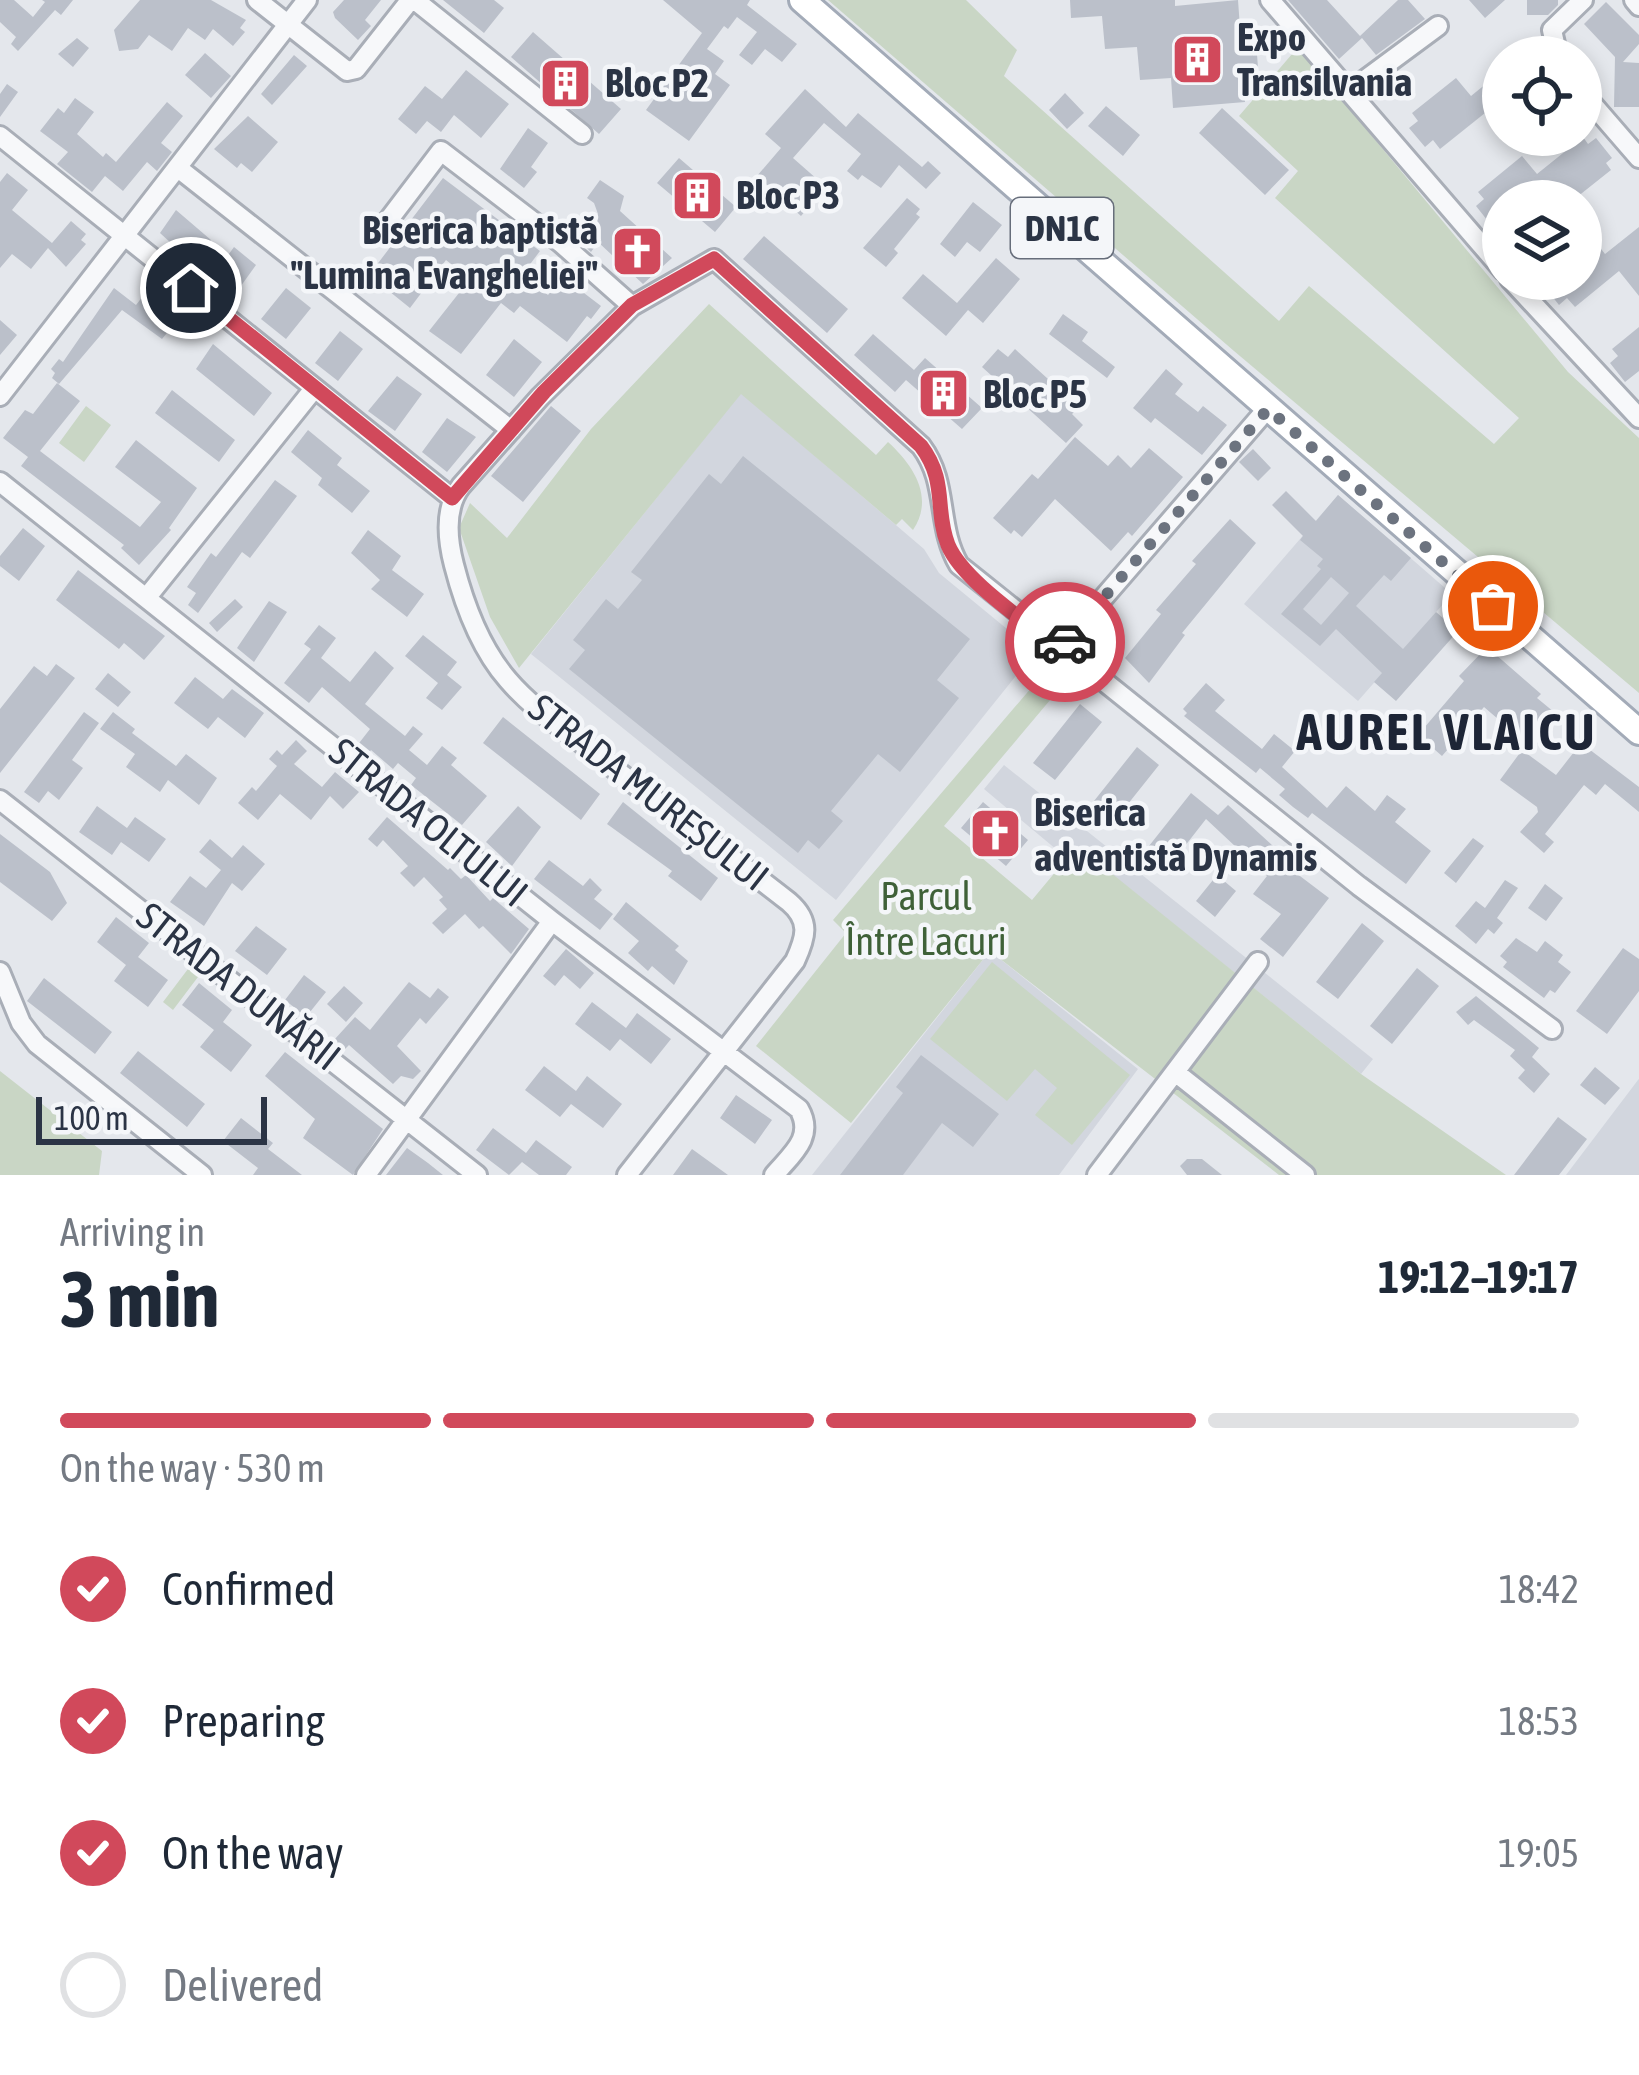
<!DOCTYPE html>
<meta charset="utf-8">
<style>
:root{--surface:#fff;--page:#f2f2f3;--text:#1f2937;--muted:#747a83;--line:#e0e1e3;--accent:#d1495b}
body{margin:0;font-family:"Asap Condensed",sans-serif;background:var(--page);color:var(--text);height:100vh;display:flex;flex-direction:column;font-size:45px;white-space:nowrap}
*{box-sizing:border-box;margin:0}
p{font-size:39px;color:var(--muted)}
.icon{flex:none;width:66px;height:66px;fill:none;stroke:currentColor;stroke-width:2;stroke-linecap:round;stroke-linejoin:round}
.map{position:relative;height:1175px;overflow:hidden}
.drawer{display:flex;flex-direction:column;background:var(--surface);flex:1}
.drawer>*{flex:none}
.controls{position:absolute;left:1482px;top:36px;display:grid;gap:24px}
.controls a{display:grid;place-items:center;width:120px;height:120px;border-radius:50%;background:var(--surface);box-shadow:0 6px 18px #0003;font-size:60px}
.scale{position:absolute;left:36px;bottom:30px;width:231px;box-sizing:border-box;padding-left:12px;border:6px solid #2b3445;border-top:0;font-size:33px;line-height:42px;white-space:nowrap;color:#2b3445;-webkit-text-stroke:9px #f4f6f9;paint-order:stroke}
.pin{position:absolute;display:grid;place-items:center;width:102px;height:102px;color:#fff;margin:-51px;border:6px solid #fff;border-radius:50%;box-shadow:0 3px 12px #0007}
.courier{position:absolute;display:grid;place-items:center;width:120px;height:120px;margin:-60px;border:9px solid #d1495b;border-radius:50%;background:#fff;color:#222;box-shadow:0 3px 15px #0007}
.summary em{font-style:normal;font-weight:700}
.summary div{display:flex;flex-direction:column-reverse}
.summary{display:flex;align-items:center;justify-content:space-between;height:204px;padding:0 60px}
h1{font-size:78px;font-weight:700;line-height:90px}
.bar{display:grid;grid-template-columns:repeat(4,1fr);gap:18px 12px;align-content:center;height:144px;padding:0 60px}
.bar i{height:15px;border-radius:9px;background:var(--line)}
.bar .selected{background:var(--accent)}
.bar p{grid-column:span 4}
ol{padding:0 60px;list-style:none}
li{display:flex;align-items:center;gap:36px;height:132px}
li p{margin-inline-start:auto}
li .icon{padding:12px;border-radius:50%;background:var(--accent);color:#fff;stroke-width:4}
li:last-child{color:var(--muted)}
li i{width:66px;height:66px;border:6px solid var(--line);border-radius:50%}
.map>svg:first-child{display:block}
.built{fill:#d2d6de}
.green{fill:#c9d6c5}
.building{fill:#bbc0ca;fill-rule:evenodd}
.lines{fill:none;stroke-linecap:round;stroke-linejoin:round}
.minor-casing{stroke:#a9aeb7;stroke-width:24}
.major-casing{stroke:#a3abb8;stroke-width:30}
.minor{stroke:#f7f8fa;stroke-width:18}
.major{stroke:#fff;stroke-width:24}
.done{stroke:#6c737f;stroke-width:12;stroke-dasharray:0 21.6}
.route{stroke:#d1495b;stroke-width:15}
.labels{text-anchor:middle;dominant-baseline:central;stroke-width:9;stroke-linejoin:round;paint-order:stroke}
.shield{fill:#f4f6f9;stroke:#676e7b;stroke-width:3}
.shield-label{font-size:36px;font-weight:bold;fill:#2b3445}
.poi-label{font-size:39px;font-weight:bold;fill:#2b3445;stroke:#f4f6f9;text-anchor:start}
.street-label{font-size:39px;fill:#2b3445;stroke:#f4f6f9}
.park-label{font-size:39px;fill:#3f6138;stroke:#f4f6f9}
.district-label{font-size:51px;font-weight:bold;letter-spacing:3px;fill:#1d2536;stroke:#f4f6f9}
</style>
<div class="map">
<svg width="1639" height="1175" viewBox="0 0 1639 1175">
<rect width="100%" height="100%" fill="#e4e7ec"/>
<path class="built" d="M741,393l183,156 15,24 96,79 -199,248 -305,-246z
M1338,495l114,99 -94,107 -114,-97z
M1004,765l369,294 -12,15 -276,-221 -10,12 -91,-76z
M990,951l148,118 -79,106h-247z
M1639,1079v96h-73l72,-95z"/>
<path class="green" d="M828,0h138l51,50 -13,26 275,245 30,-35 185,158 25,-26 -244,-220 23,-27 -59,-55 59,-69 270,325 71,66v255l-405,-342z
M709,304l167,151 12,-13c25,23 47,55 25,88l-11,-11 -6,6 -155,-131 -222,274 -29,-51 -31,-89 11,-25 37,35 84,-109z
M86,406l25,19 -27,37 -25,-19z
M1055,660l17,14 -128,152 88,74 35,-42 8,7 10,-13 276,222 145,101h-227l-289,-224 -139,172 -95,-77 90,-113 -13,-13z
M992,962l138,113 -58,70 -37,-30 22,-27 -22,-19 -28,32 -77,-62z
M191,965l10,8 -28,37 -10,-8z
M0,1071l102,80 -3,24h-99z"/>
<path class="building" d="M0,0h14l19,17 12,-15 -3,-2h31l-12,15 -6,-5 -37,41 -7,-7 5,-7 -16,-15z
M140,0h71l35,20 -6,8 5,4 -12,14 -20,-17 -8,11 -17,-12 -16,23 -23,-16 -11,14 -19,2 -5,-21z
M344,0h37l-16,20 6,6 -13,14 -23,-22 -2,-6z
M443,0h51l10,8 -20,25z
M663,0h87l-3,5 50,39 -15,18 -17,-13 -13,16 -13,-10 18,-23 -20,-15 -9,12 -4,-3 -17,23 17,12 -9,13 15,11 -41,56 -43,-31 56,-77z
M1070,0h105v6l63,-6 2,28 15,-1 3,41 -16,1 3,33 -72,6 -2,-30 -31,2 -3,-33 -32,2 -3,-33 -31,2z
M1288,0h39l33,36 38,-36h10l17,19 -49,36 -14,-17 -23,21z
M1469,0h36l-20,18z
M1527,0h31v5l-10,10h-21z
M1606,2l33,33v9l-16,18 16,1v44h-25l1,-50 -31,-33z
M533,32l88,77 -22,25 -88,-77z
M77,38l12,10 -16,19 -15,-13z
M205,53l26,23 -20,22 -26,-23z
M294,55l13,11 -35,39 -11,-11z
M466,70l43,34 -28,34 -27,-23 -13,17 -14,-11 -11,13 -18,-15 27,-33 17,13z
M1503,70v66l-18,-23 -45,36 -7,-9 -8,7 -16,-19 9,-7 -6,-8 44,-35 15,18z
M7,84l11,8 -18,25v-23z
M805,89l41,38 12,-14 64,54 6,-6 13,12 -15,16 -27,-24 -18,23 -19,-13 -4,5 -11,-9 14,-17 -37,-31 -31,35 33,29 -25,29 -44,-40 24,-28 -16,-14z
M1065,93l19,20 -17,16 -18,-19z
M75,98l19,14 -17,22 26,23 3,-4 10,9 51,-60 16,14 -22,27 11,9 -15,19 -10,-9 -24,29 -18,-15 -13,16 -35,-28 11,-12 -28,-21 18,-23 6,5z
M1106,106l34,29 -17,21 -35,-30z
M1222,108l67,62 -24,25 -66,-62z
M248,116l30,26 -26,30 -11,-9 -4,5 -23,-19z
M528,128l20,15 -17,24 6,5 -13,16 -24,-19z
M1583,137l5,7 8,-6 16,20 -6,5 5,7 -39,31h-14l-7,-10 -13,10h-35v14l-12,10 -15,-19 8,-7 -6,-7 44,-36 15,18z
M679,158l57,49 -21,25 -58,-49z
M7,173l21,17 -16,20 40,33 19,-22 15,13 -5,6 5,4 -20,23 -18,-19 -17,21 -19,-15 -12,14v-86z
M443,178l97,73 -18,24 26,20 15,-18 38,29 -10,13 -4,-3 -20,26 -47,-36 -6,7 -13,-10 -40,51 -32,-23 41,-52 -24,-19 -36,48 -41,-33z
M600,180l24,16 -4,15 52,47 -29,26 -45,-42 -7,10 -13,-12 20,-26 -4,-11 -7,-5z
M907,198l13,11 -4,5 4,3 -26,32 4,4 -12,14 -23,-19z
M973,202l29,23 -22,27 -13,-10 -12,15 -15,-13z
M176,210l35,30 -23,29 -8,-7 4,-7 -24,-22z
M1639,227v69l-20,-25 -44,36 -8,-9 -8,7 -15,-19 9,-7h28v-35l10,-8 14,18z
M764,236l84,73 -21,24 -84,-74z
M234,247l22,18 -23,32 -23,-17z
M996,258l24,21 -37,44 -15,-13 -22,26 -44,-38 21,-24 34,29z
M114,288l22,17 11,-14 33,26 -18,22 -40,-29 -63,74 -7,-6 3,-5 -4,-4 8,-10 4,3z
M286,288l25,20 -25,31 -25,-20z
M1063,314l25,18 -6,9 33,26 -8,11 -58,-44z
M0,320l17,15 -17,20z
M1639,327v44l-14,11 -15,-19 8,-7 -6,-7z
M340,331l23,18 -25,32 -23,-18z
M873,334l41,36 11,-12 57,50 -20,21 -56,-49 -11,12 -41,-37z
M514,339l28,23 -28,35 -28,-22z
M213,344l59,49 -18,23 -58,-47z
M998,349l10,8 7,-8 64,58 -7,7 11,11 -17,18 -84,-76z
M1166,369l17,15 -8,10 23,18 5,-6 24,19 -25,30 -47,-37 -4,5 -18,-15z
M397,376l25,18 -27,37 -27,-20z
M57,383l23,18 -40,50 100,76 21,-25 -46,-35 21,-27 61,48 -28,40 2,2 -32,35 -18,-17 3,-3 -103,-79 7,-9 -25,-19 22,-28 8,4z
M172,390l63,50 -16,22 -64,-49z
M551,406l30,25 -58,71 -32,-26z
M447,418l29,19 -29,35 -25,-20z
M308,430l34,28 -5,7 33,26 -18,22 -34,-28 4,-7 -31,-26z
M1075,437l33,29 10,-11 13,13 18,-20 34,29 -51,59 -4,-4 -17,19 -56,-52 -33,38 -8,-7 -3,4 -18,-16 39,-44 6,5z
M1253,449l18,19 -13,13 -19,-19z
M743,456l227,183 -33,41 22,18 -59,74 -22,-18 -47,57 12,10 -24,28 -11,-9 -10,13 -229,-184 16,-19 -12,-10 33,-41 12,10 24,-29 -11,-8 78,-98 12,10z
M275,480l22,16 -47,62 -8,-6 -44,61 -10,-8 8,-12 -9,-6 24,-34 5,4z
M1286,491l30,30 22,-26 73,63 -20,23 -7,-6 -28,31 47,43 33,-37 22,19 -62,70 -22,-19 8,-9 -46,-44 -16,17 -39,-32 40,-45 -4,-3 6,-7 -23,-19 3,-4 -31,-31zM1331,577l18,16 -28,32 -18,-16z
M1230,519l26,24 -74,90 3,2 -36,48 -24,-25 36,-44 -5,-4 40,-46 -4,-3z
M23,528l22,18 -26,35 -19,-15v-10z
M368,530l33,26 -9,14 32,24 -17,23 -36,-28 9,-9 -29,-27z
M78,570l87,66 -21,24 -20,-17 -5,6 -63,-49z
M1057,587l18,20 -9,8 -22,-16z
M235,599l8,8 -26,25 -8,-9z
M269,601l18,11 -33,50 -17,-14z
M319,625l17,13 -15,20 29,24 25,-31 19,17 -29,36 40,32 8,-10 10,8 -14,16 18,15 15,-19 15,12 -6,7 36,31 -25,29 -51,-40 5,-7 -18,-15 -5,6 -22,-19 -4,6 -11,-9 14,-18 -48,-42 -13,16 -25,-20 27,-34 -7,-5z
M423,635l34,27 -10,13 15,12 -20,23 -16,-12 12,-15 -33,-27z
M1487,647l54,47 -4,4 23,19 -27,32 -49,-42 -42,49 -24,-21 46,-54 -5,-5z
M56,664l19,14 -75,95v-64l34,-43 13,10z
M108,673l23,19 -13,15 -23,-18z
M195,677l28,22 9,-10 32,24 -19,25 -27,-21 -10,12 -34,-26z
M1206,683l19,17 -10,11 47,38 12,-15 21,17 -13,16 45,41 19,-22 29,25 12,-16 19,14 -11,13 36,29 -25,33 -94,-71 -4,5 -15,-11 -14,-12 6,-6 -25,-21 -4,5 -72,-57 3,-3 -4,-4z
M1080,704l22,18 -47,58 -22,-17z
M84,712l15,11 -27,37 11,8 -24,32 -11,-9 -9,12 -15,-11z
M113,712l22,17 -3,4 44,33 10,-12 31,24 -18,27 -31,-25 -8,12 -34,-25 9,-13 -35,-25z
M503,717l97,77 -19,26 -98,-77z
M296,740l11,11 -13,13 28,23 13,-15 24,20 -16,17 -13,-13 -19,24 -31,-26 -22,26 -20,-17 14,-16 4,4 21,-25 -8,-7 8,-9 5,5z
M1581,743l58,44v25l-34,-28 -9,11 -12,-10 -39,49 9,8 -10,11 -24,-21 18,-20 -1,-5 -37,-27 22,-30 34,25z
M1137,747l22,18 -47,59 -22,-18z
M1191,793l27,22 10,-10 67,61 -3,4 37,28 -46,59 -23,-18 21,-25 -28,-20 14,-18 -61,-57 -39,50 -22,-18z
M623,802l95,76 -17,23 -33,-25 4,-5 -65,-47z
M983,802l45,38 -22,26 -45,-38z
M97,806l30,22 8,-11 31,22 -17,23 -28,-20 -9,13 -33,-23z
M518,806l23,21 -29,39 -26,-24z
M387,817l61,53 2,-2 11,11 5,-4 24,26 3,-3 36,31 -18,25 -28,-28 -4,3 -14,-15 -22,20 -11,-11 15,-14 -8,-9 4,-3 -19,-20 -10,10 -14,-14 8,-7 -25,-26 -6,7 -9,-8z
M0,834l50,38 17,31 -15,18 -52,-39z
M1473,838l11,8 -28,37 -12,-10z
M210,839l22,19 11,-13 22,19 -23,27 -10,-8 -28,43 -34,-24 20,-26 16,12 15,-18 -22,-18z
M549,860l34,26 7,-8 12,12 -8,9 19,15 -13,16 -66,-51z
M1217,875l19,16 -21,26 -19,-16z
M1505,880l13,8 -21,30 6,5 -9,11 -6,-5 -12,15 -21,-18 21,-25 9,7z
M1545,884l18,14 -17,23 -18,-13z
M626,902l53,44 -4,4 13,11 -14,24 -22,-19 -4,5 -20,-18 11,-12 -26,-22z
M116,917l33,26 -11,14 30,23 -20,27 -34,-26 12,-16 -29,-23z
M1362,923l22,18 -46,58 -22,-17z
M256,926l31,23 -20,26 -32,-24z
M1516,938l21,14 8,-11 18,14 -5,7 13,10 -16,21 -5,-3 -6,8 -41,-31 4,-5 -7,-6z
M1623,948l16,11v32l-32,43 -31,-23z
M566,949l28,24 -14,16 -16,-14 -9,11 -12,-10z
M1417,968l22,18 -47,58 -22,-18z
M304,975l22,17 -20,25 -21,-17z
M44,978l68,54 -17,22 -68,-53z
M409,982l21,16 8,-10 11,9 -23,27 -6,-6 -23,28 24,25 -8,8 -12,-3 -8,8 -44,-39 -5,5 -10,-10 21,-23 15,13z
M199,983l33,27 -9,12 29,23 -21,27 -31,-25 14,-17 -32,-25z
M344,986l19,17 -17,19 -19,-18z
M1476,996l63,52 -7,9 18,17 -16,19 -16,-15 7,-8 -15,-14 5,-6 -41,-30 -6,5 -12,-13z
M592,1002l34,26 11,-15 34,26 -20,25 -31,-25 -10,12 -35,-27z
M138,1051l67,53 -18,23 -67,-54z
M285,1052l98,77 -30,46 -50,-37 12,-19 -50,-43z
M921,1055l78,59 -26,33 -31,-24 -39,52h-63l63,-82 -7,-6z
M544,1066l32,25 11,-15 35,28 -19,24 -32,-24 -11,13 -35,-27z
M1595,1067l25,21 -15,17 -25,-20z
M736,1095l36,25 -17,24 -35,-26z
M1558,1117l29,22 -28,36h-45z
M241,1118l32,25 -5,6 34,26h-49l5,-7 -35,-27z
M493,1128l33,25 10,-13 36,27 -6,8h-27l-17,-13 -13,13 -33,-25z
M407,1148l21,15 15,12h-57z
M692,1149l36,26h-55z
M1187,1159h15l20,16h-35l-7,-9z"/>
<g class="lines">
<defs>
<path id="minor" d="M257,0l90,71 9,-2 52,-66 8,-2 166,133
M1270,0l233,270
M1634,0l5,6
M1558,57l-6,-27 31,-30
M1350,91l88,-65
M1581,91l58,67
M0,136l452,362
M178,168l333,262
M387,222l54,-71 120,92 71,63
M1510,279l129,139
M0,396l307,-396
M0,482l552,439 247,188c16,28 -7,45 -25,66
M147,597l166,-207
M1059,649l208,-240
M0,800l477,375
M0,972l21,51 16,21 165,131
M1175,1072l130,103
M366,1175l186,-254
M627,1175l168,-214c11,-24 16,-40 -6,-59 -65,-51 -132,-99 -197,-151 -28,-22 -60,-43 -84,-71 -27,-31 -44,-76 -54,-115 -7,-27 -10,-57 7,-79l79,-89 92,-91 82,-47 207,187c28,37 15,80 38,119l400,321 193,143
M1097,1175l161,-213"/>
<path id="major" d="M802,0l837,732"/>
</defs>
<use href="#minor" class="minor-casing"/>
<use href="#major" class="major-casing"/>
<use href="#minor" class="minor"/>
<use href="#major" class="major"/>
</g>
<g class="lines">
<path class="done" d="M1065,642l203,-233 225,197"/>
<path class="route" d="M191,288l261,210 92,-106 88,-87 82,-46 207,187c27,36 13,63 27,99 15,36 80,78 111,104l6,-7"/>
</g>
<defs>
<symbol id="building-square" viewBox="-11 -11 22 22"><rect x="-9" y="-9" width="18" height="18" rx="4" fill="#d1495b" stroke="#f4f6f9"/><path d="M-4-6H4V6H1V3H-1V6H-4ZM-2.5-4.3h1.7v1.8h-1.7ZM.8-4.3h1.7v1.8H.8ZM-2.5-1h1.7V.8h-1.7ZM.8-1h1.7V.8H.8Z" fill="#fff"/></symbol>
<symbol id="church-square" viewBox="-11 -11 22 22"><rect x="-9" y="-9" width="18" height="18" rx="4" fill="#d1495b" stroke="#f4f6f9"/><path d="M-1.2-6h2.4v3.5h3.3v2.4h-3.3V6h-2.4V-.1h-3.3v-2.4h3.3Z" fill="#fff"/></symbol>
</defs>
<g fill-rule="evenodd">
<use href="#building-square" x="1168" y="30" width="59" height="59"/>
<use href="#building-square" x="536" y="54" width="59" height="59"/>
<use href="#building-square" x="668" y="166" width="59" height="59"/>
<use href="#church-square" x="608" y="222" width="59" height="59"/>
<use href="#building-square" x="914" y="364" width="59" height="59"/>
<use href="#church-square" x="966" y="804" width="59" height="59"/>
</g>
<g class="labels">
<rect class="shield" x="1011" y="198" width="102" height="60" rx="9"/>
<g class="shield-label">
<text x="1062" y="228">DN1C</text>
</g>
<g class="poi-label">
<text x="1237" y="37">Expo<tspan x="1237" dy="45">Transilvania</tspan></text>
<text x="605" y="83">Bloc P2</text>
<text x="736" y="195">Bloc P3</text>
<text x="598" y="230" text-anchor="end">Biserica baptistă<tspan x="598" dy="45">"Lumina Evangheliei"</tspan></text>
<text x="983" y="394">Bloc P5</text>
<text x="1034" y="812">Biserica<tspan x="1034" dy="45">adventistă Dynamis</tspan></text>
</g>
<g class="street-label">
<text transform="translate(649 792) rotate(38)">STRADA MUREȘULUI</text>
<text transform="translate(429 822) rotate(39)">STRADA OLTULUI</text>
<text transform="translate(239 986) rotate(38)">STRADA DUNĂRII</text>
</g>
<g class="park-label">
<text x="926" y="896">Parcul<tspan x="926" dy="45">Între Lacuri</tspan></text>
</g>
<g class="district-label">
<text x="1447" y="731">AUREL VLAICU</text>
</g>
</g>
</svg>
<div class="controls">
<a><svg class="icon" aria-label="locate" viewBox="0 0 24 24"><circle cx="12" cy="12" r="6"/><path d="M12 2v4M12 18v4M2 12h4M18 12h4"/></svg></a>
<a><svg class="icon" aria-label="layers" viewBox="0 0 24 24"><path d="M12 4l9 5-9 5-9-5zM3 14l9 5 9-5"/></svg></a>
</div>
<div class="scale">100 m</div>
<div class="pin" style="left:1493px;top:606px;background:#ea580c"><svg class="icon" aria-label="bag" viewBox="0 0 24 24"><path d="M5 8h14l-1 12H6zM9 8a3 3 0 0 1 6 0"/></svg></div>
<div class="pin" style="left:191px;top:288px;background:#1f2937"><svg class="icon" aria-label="home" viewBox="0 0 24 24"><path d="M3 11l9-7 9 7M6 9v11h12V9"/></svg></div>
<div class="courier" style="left:1065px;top:642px"><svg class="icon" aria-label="car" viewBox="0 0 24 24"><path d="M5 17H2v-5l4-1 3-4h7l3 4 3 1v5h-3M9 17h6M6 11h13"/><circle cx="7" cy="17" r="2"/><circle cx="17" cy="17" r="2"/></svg></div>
</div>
<section class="drawer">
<div class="summary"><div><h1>3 min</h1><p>Arriving in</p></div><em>19:12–19:17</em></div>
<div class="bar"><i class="selected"></i><i class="selected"></i><i class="selected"></i><i></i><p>On the way · 530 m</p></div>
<ol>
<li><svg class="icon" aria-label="check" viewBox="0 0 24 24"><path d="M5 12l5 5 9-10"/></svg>Confirmed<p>18:42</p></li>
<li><svg class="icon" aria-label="check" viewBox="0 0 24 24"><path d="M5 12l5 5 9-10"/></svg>Preparing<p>18:53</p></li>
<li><svg class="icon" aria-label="check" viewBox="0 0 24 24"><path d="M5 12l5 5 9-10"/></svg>On the way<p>19:05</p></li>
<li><i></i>Delivered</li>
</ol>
</section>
